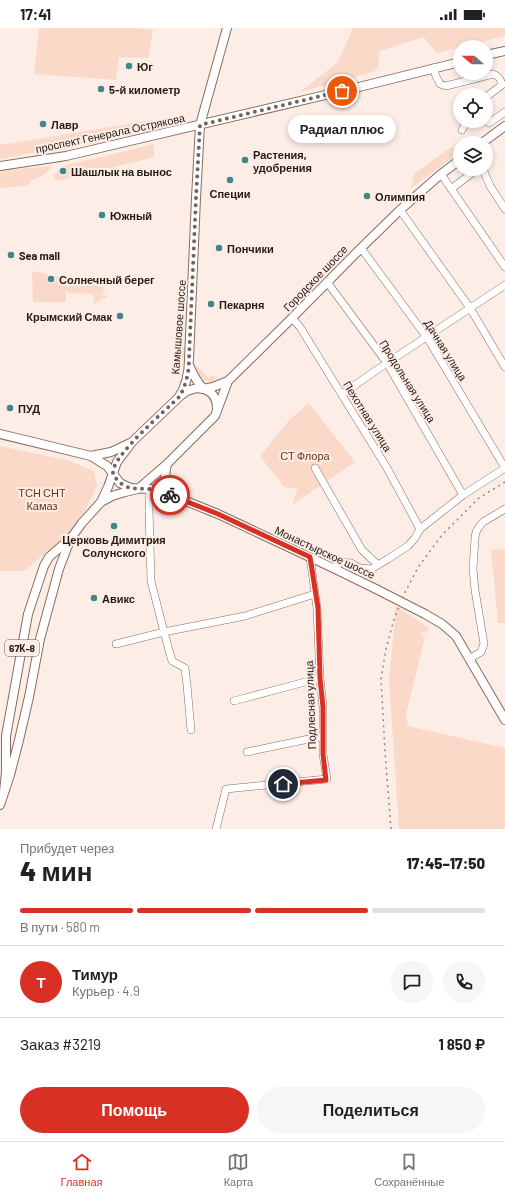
<!DOCTYPE html>
<html lang="ru">
<meta charset="utf-8">
<style>
:root{--surface:#fff;--page:#f6f6f6;--text:#202124;--muted:#757577;--line:#e0e0e0;--accent:#d93025}
body{margin:0;font-family:Barlow,sans-serif;background:var(--page);color:var(--text);height:100vh;display:flex;flex-direction:column;font-size:15px;white-space:nowrap}
*{box-sizing:border-box;margin:0}
p{font-size:13px;color:var(--muted)}
.icon{flex:none;width:22px;height:22px;fill:none;stroke:currentColor;stroke-width:2;stroke-linecap:round;stroke-linejoin:round}
.map{position:relative;height:801px;overflow:hidden}
.drawer{display:flex;flex-direction:column;background:var(--surface);flex:1}
.drawer>*{flex:none}
.needle{width:26px;rotate:290deg}
.tools{position:absolute;left:453px;top:12px;display:grid;gap:8px}
.tools a{display:grid;place-items:center;width:40px;height:40px;border-radius:50%;background:var(--surface);box-shadow:0 2px 6px #0003;font-size:20px}
.pin{position:absolute;display:grid;place-items:center;width:34px;height:34px;color:#fff;margin:-17px;border:2px solid #fff;border-radius:50%;box-shadow:0 1px 4px #0007}
.courier{position:absolute;display:grid;place-items:center;width:40px;height:40px;margin:-20px;border:3px solid #d93025;border-radius:50%;background:#fff;color:#222;box-shadow:0 1px 5px #0007}
.bubble{position:absolute;height:28px;border-radius:14px;background:var(--surface);box-shadow:0 2px 6px #0003;font-size:13px;font-weight:800;line-height:28px;text-align:center}
.summary em{font-style:normal;font-weight:800}
.summary div{display:flex;flex-direction:column-reverse}
.summary{display:flex;align-items:center;justify-content:space-between;height:68px;padding:0 20px}
h1{font-size:26px;font-weight:800;line-height:30px}
.bar{display:grid;grid-template-columns:repeat(4,1fr);gap:6px 4px;align-content:center;height:48px;padding:0 20px}
.bar i{height:5px;border-radius:3px;background:var(--line)}
.bar .active{background:var(--accent)}
.bar p{grid-column:span 4}
.line{display:flex;align-items:center;gap:10px;padding:0 20px;border-top:1px solid var(--line)}
.line div{flex:1}
.round{display:grid;place-items:center;flex:none;width:42px;height:42px;border-radius:21px;background:var(--page)}
.cta{display:flex;gap:8px;margin-top:auto;padding:8px 20px}
.cta a{flex:1;height:46px;border-radius:24px;background:var(--accent);color:#fff;font-size:16px;font-weight:800;line-height:46px;text-align:center}
.cta a+a{background:var(--page);color:var(--text)}
.status{display:flex;justify-content:space-between;align-items:center;height:28px;padding:0 20px;background:var(--surface);direction:ltr}
.status svg{height:11px;fill:currentColor}
.tabs{display:flex;justify-content:space-around;align-items:center;height:56px;border-top:1px solid var(--line);background:var(--surface);font-size:11px;color:var(--muted)}
.tabs a{display:grid;justify-items:center;gap:2px}
.tabs .active{color:var(--accent)}
.map>svg:first-child{display:block}
.green{fill:#fbd9c8}
.lines{fill:none;stroke-linecap:round;stroke-linejoin:round}
.minor-casing{stroke:#8b6c5d;stroke-width:8}
.major-casing{stroke:#8b6c5d;stroke-width:10}
.minor{stroke:#fff;stroke-width:7}
.major{stroke:#fff;stroke-width:8}
.rail{stroke:#948680;stroke-width:1.5;stroke-dasharray:2 4;stroke-linecap:butt}
.major-bridge-casing{stroke:#8b6c5d;stroke-width:10;stroke-linecap:butt}
.major-bridge{stroke:#fff;stroke-width:8}
.done{stroke:#71645e;stroke-width:4;stroke-dasharray:0 7.2}
.route{stroke:#d93025;stroke-width:5}
.poi-dot{fill:#3f8789;stroke:#fcede7;stroke-width:1.5}
.labels{text-anchor:middle;dominant-baseline:central;stroke-width:4;stroke-linejoin:round;paint-order:stroke}
.shield{fill:#fcede7;stroke:#665953;stroke-width:1}
.shield-label{font-size:10px;font-weight:bold;fill:#261a14}
.poi-label{font-size:11px;font-weight:bold;fill:#261a14;stroke:#fcede7;text-anchor:start}
.street-label{font-size:11px;fill:#261a14;stroke:#fcede7}
.park-label{font-size:11px;fill:#6f3412;stroke:#fcede7}
</style>
<div class="status"><b>17:41</b><svg viewBox="0 0 49 12"><path d="M0 12V9h3v3zM5 12V6h3v6zM10 12V3h3v9zM15 12V0h3v12zM26 1h20v11H26zM47 4h2v5h-2z"/></svg></div>
<div class="map">
<svg width="505" height="801" viewBox="0 0 505 801">
<rect width="100%" height="100%" fill="#fcede7"/>
<path class="green" d="M39,0h95l19,2 -5,28 -29,-1 -3,23 -82,-6z
M353,0h152v8l-68,17 -14,-16 -43,14 -2,17 -5,4 -73,20 38,-30z
M147,93l4,6 -51,13 -100,19v-14z
M154,116v13l-96,24 -4,-3 1,-4 8,-8z
M451,119l9,2v3l-49,36 3,-14z
M51,138v3c-6,4 -13,11 -20,11l-2,4 -6,2 -23,2v-17z
M32,243l72,16 -1,7h-6l11,2 -14,8 -1,-10 -25,-1 -2,-3v12h-33z
M178,319h7l-2,14 -4,2 -3,-1c-3,-5 -2,-10 2,-15z
M197,338l11,12 6,-3 2,2 -2,3 -3,2c-8,-1 -17,-7 -14,-16z
M309,375l46,59 -63,43 6,-16 -14,-2 -24,-31 30,-37z
M0,418l67,14 27,11 3,15 -13,27 -14,20 -46,38h-24z
M505,521v74h-7l-7,-73z
M396,578l33,22 -2,5 -6,-1v3l4,2 -19,77 2,12 97,22v81h-106l-10,-149z"/>
<g class="lines">
<defs>
<path id="minor" d="M433,40l3,8 4,8 6,2 47,-12c6,2 8,5 9,11l-16,12
M486,90l3,5 16,-11
M462,102l5,-9
M441,146l64,93
M451,161l25,-19h4l4,2 6,14 15,23
M400,182l70,98 35,59
M361,220l67,91 77,129
M327,254l60,81 76,132
M292,290l8,9 87,141 33,61
M342,366l45,-31 118,-78
M315,440l47,82 16,15
M150,461l-1,20 2,72 13,51 8,29 13,7 2,17 4,45
M333,540l9,-6 9,1 9,5 11,1 17,-10 20,-13 7,-8 5,-9 43,-34 42,-27
M116,616l48,-12 81,-16 70,-22
M469,631l12,-7 3,-8 -9,-54 -2,-21 2,-31 1,-6 3,-5 4,-5 22,-13
M234,673l86,-23
M247,724l76,-16
M216,801l10,-40 101,-10 -4,-25v-47l-3,-29 -3,-70 -7,-51"/>
<path id="major" d="M486,27l19,-4
M482,115l23,-17
M0,138l66,-10 289,-68 105,-26
M189,337c3,7 7,16 13,22 2,3 5,3 8,5 5,4 7,10 7,17
M180,368l7,-5 10,-3 6,1 10,-2 15,-6 59,-58 74,-75 39,-38 41,-36 19,-14
M0,406l91,22 16,10 13,17 6,3 5,2 19,1 11,2 57,23 115,54 43,21
M91,428l20,-4 19,-9
M167,436c-3,12 -2,20 4,31
M101,474l11,-6 13,-4 13,-3 29,-25 48,-48 13,-35
M425,586l17,10 14,12 49,84
M4,764l2,-20v-36l22,-122 16,-48 5,-9 22,-19 11,-15 19,-21 7,-15 9,-25 15,-20 47,-45c7,-11 10,-25 10,-38l7,-161 4,-73 27,-97
M0,777l10,-30 9,-35 10,-43 11,-58 19,-70 11,-29"/>
</defs>
<use href="#minor" class="minor-casing"/>
<use href="#major" class="major-casing"/>
<use href="#minor" class="minor"/>
<use href="#major" class="major"/>
<path class="rail" d="M391,801l-6,-78 -4,-72 5,-30 8,-30 10,-25 15,-28 23,-31 37,-37 26,-16"/>
<defs>
<path id="major-bridge" d="M376,561l49,25"/>
</defs>
<use href="#major-bridge" class="major-bridge-casing"/>
<use href="#major-bridge" class="major-bridge"/>
</g>
<g class="lines">
<path class="done" d="M170,467c-6,-3 -13,-5 -20,-6 -9,-1 -17,1 -25,-3 -4,-2 -11,-8 -12,-13 -2,-16 54,-64 66,-76 7,-11 10,-25 10,-38l7,-161 4,-73 142,-34"/>
<path class="route" d="M170,467l48,19 92,43 8,51 2,70 3,29v47l3,26 -43,4"/>
</g>
<g class="poi-dot">
<circle cx="129" cy="38" r="4"/>
<circle cx="101" cy="61" r="4"/>
<circle cx="43" cy="96" r="4"/>
<circle cx="245" cy="132" r="4"/>
<circle cx="63" cy="143" r="4"/>
<circle cx="230" cy="152" r="4"/>
<circle cx="367" cy="168" r="4"/>
<circle cx="102" cy="187" r="4"/>
<circle cx="219" cy="220" r="4"/>
<circle cx="11" cy="227" r="4"/>
<circle cx="51" cy="251" r="4"/>
<circle cx="211" cy="276" r="4"/>
<circle cx="120" cy="288" r="4"/>
<circle cx="10" cy="380" r="4"/>
<circle cx="114" cy="498" r="4"/>
<circle cx="94" cy="570" r="4"/>
</g>
<g class="labels">
<rect class="shield" x="5" y="612" width="34" height="16" rx="3"/>
<g class="shield-label">
<text x="22" y="620">67К-8</text>
</g>
<g class="poi-label">
<text x="137" y="38">Юг</text>
<text x="109" y="61">5-й километр</text>
<text x="51" y="96">Лавр</text>
<text x="253" y="126">Растения,<tspan x="253" dy="13">удобрения</tspan></text>
<text x="71" y="143">Шашлык на вынос</text>
<text x="230" y="165" text-anchor="middle">Специи</text>
<text x="375" y="168">Олимпия</text>
<text x="110" y="187">Южный</text>
<text x="227" y="220">Пончики</text>
<text x="19" y="227">Sea mall</text>
<text x="59" y="251">Солнечный берег</text>
<text x="219" y="276">Пекарня</text>
<text x="112" y="288" text-anchor="end">Крымский Смак</text>
<text x="18" y="380">ПУД</text>
<text x="114" y="511" text-anchor="middle">Церковь Димитрия<tspan x="114" dy="13">Солунского</tspan></text>
<text x="102" y="570">Авикс</text>
</g>
<g class="street-label">
<text transform="translate(110 105) rotate(-12)">проспект Генерала Острякова</text>
<text transform="translate(315 250) rotate(-46)">Городское шоссе</text>
<text transform="translate(178 299) rotate(-86)">Камышовое шоссе</text>
<text transform="translate(446 322) rotate(58)">Дачная улица</text>
<text transform="translate(408 353) rotate(58)">Продольная улица</text>
<text transform="translate(368 388) rotate(58)">Пехотная улица</text>
<text transform="translate(325 524) rotate(25)">Монастырское шоссе</text>
<text transform="translate(310 677) rotate(-92)">Подлесная улица</text>
</g>
<g class="park-label">
<text x="305" y="427">СТ Флора</text>
<text x="42" y="464">ТСН СНТ<tspan x="42" dy="13">Камаз</tspan></text>
</g>
</g>
</svg>
<div class="tools">
<a><svg class="needle" viewBox="-14 -14 28 28"><path d="M0-13l5 13h-10z" fill="#e53935"/><path d="M0 13l5-13h-10z" fill="#757577"/></svg></a>
<a><svg class="icon" aria-label="locate" viewBox="0 0 24 24"><circle cx="12" cy="12" r="6"/><path d="M12 2v4M12 18v4M2 12h4M18 12h4"/></svg></a>
<a><svg class="icon" aria-label="layers" viewBox="0 0 24 24"><path d="M12 4l9 5-9 5-9-5zM3 14l9 5 9-5"/></svg></a>
</div>
<div class="pin" style="left:342px;top:63px;background:#ea580c"><svg class="icon" aria-label="bag" viewBox="0 0 24 24"><path d="M5 8h14l-1 12H6zM9 8a3 3 0 0 1 6 0"/></svg></div>
<div class="pin" style="left:283px;top:756px;background:#1f2937"><svg class="icon" aria-label="home" viewBox="0 0 24 24"><path d="M3 11l9-7 9 7M6 9v11h12V9"/></svg></div>
<div class="courier" style="left:170px;top:467px"><svg class="icon" aria-label="bike" viewBox="0 0 24 24"><circle cx="6" cy="16" r="4"/><circle cx="18" cy="16" r="4"/><path d="M6 16l4-8h5l3 8M10 8l3 8H6M13 5h3"/></svg></div>
<div class="bubble" style="left:288px;top:87px;width:108px">Радиал плюс</div>
</div>
<section class="drawer">
<div class="summary"><div><h1>4 мин</h1><p>Прибудет через</p></div><em>17:45–17:50</em></div>
<div class="bar"><i class="active"></i><i class="active"></i><i class="active"></i><i></i><p>В пути · 580 m</p></div>
<div class="line" style="height:72px"><b class="round" style="background:var(--accent);color:#fff">Т</b><div><b>Тимур</b><p>Курьер · 4.9</p></div><a class="round"><svg class="icon" aria-label="chat" viewBox="0 0 24 24"><path d="M4 5h16v11H9l-5 4z"/></svg></a><a class="round"><svg class="icon" aria-label="phone" viewBox="0 0 24 24"><path d="M5 4h4l2 5-3 2q2 4 5 5l2-3 5 2v4C11 20 4 13 5 4z"/></svg></a></div>
<div class="line" style="height:52px"><div>Заказ #3219</div><b>1 850 ₽</b></div>
<div class="cta"><a>Помощь</a><a>Поделиться</a></div>
</section>
<nav class="tabs">
<a class="active"><svg class="icon" aria-label="home" viewBox="0 0 24 24"><path d="M3 11l9-7 9 7M6 9v11h12V9"/></svg>Главная</a>
<a><svg class="icon" aria-label="map" viewBox="0 0 24 24"><path d="M3 6l6-2 6 2 6-2v14l-6 2-6-2-6 2zM9 4v14M15 6v14"/></svg>Карта</a>
<a><svg class="icon" aria-label="saved" viewBox="0 0 24 24"><path d="M7 4h10v16l-5-4-5 4z"/></svg>Сохранённые</a>
</nav>
